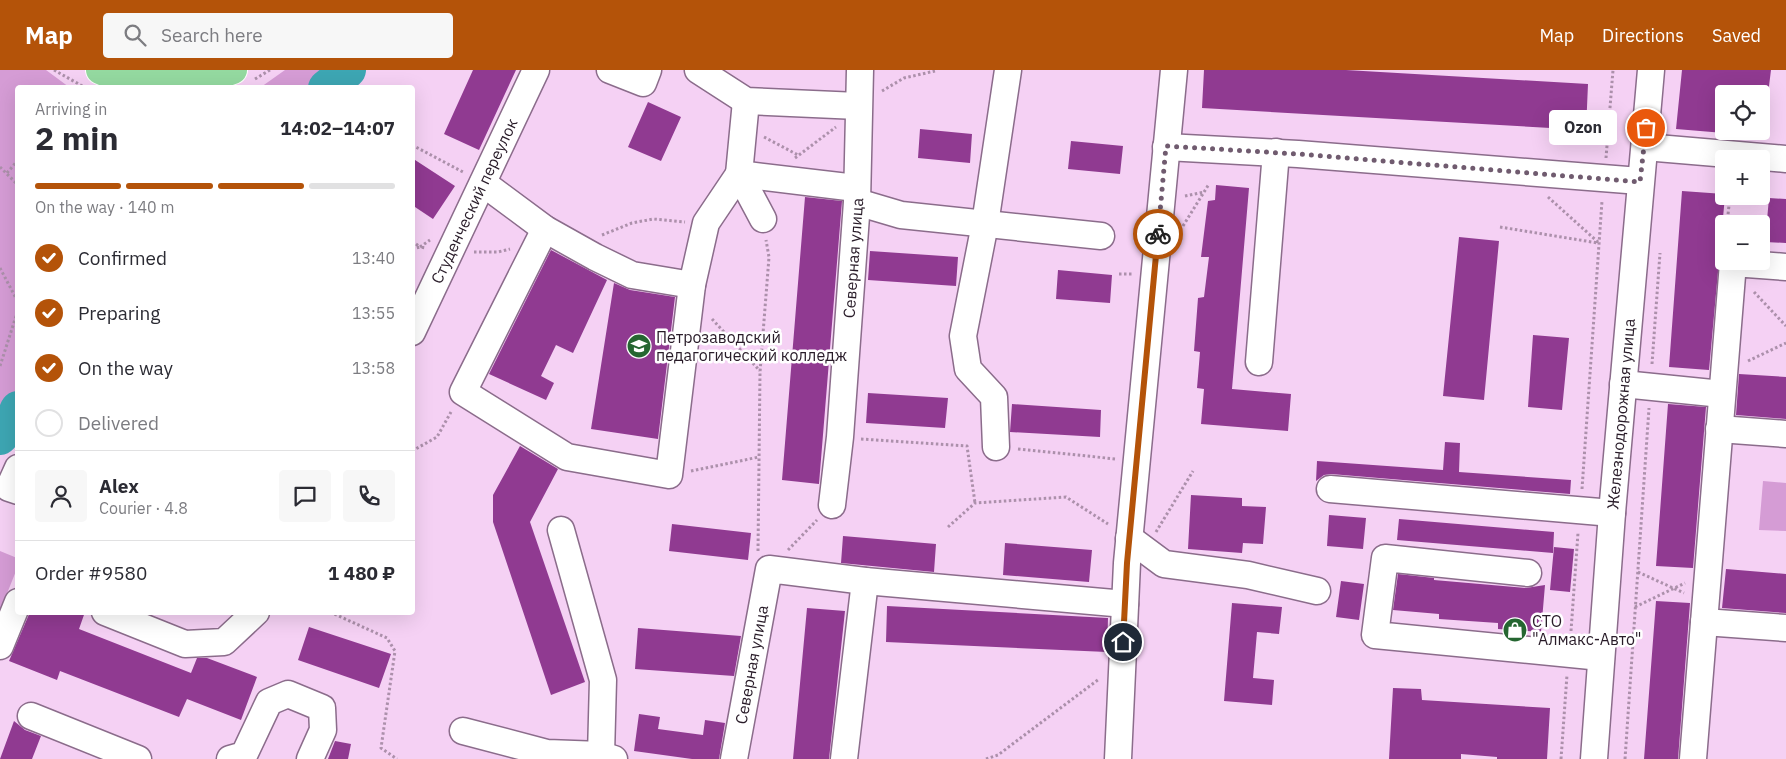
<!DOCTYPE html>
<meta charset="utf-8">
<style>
:root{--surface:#fff;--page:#f7f7f7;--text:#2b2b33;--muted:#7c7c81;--line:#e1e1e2;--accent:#b45309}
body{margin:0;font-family:"IBM Plex Sans",sans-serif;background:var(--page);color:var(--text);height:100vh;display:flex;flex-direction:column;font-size:19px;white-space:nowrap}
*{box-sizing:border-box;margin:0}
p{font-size:16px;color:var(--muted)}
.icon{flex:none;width:28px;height:28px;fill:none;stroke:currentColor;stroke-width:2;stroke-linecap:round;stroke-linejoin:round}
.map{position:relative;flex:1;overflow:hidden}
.side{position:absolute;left:15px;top:15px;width:400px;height:530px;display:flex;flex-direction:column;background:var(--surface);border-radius:5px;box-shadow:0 5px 20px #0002}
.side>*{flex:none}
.fabs{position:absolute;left:1715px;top:15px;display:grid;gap:10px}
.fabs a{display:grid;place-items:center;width:55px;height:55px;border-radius:5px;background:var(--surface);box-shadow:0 5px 20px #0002;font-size:25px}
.pin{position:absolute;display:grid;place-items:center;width:42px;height:42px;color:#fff;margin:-21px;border:2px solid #fff;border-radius:50%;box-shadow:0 1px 5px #0007}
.courier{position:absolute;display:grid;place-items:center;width:50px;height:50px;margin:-25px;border:4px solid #b45309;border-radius:50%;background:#fff;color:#222;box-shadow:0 1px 6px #0007}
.bubble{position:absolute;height:35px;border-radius:5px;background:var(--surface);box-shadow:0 5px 20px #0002;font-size:16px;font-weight:700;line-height:35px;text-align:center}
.summary em{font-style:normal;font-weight:700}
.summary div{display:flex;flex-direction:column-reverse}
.summary{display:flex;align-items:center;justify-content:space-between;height:85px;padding:0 20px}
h1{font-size:32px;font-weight:700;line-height:38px}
.bar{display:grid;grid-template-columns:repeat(4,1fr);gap:8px 5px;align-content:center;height:60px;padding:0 20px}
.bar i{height:6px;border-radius:4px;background:var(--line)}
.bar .on{background:var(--accent)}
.bar p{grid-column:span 4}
.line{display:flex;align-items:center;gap:12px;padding:0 20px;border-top:1px solid var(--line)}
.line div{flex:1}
.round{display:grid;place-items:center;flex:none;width:52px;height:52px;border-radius:5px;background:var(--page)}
ol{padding:0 20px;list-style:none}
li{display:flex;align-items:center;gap:15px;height:55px}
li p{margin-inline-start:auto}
li .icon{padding:5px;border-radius:50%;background:var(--accent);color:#fff;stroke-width:4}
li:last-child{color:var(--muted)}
li i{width:28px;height:28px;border:2px solid var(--line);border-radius:50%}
header{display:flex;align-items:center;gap:30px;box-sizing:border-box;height:70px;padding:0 25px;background:var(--accent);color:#fff}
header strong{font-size:24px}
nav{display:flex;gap:28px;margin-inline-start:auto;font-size:18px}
.search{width:350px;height:45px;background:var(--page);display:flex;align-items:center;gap:12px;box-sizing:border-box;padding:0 18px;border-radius:5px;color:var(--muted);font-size:19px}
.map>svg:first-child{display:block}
.green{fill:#d59cd5}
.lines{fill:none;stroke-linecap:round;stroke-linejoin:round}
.river{stroke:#3da6b3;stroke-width:36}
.building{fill:#903a91}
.minor-casing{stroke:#8b6c8b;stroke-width:29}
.major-casing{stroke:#fff;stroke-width:30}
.path{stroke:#ac90ab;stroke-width:3;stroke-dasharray:2.5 2.5;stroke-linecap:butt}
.minor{stroke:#fff;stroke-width:26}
.major{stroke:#94d9a0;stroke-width:28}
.done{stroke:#705b6f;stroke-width:5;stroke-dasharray:0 9}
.route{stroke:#b45309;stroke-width:6}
.labels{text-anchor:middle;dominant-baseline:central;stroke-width:5;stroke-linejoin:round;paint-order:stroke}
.street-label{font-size:16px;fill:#281b28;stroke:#fff}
.poi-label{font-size:16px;fill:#281b28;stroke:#fff;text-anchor:start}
</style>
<header>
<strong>Map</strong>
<div class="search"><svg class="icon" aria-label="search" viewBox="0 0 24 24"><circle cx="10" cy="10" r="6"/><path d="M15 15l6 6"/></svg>Search here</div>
<nav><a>Map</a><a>Directions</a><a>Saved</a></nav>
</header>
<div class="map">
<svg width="1786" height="689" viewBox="0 0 1786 689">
<rect width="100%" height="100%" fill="#f5d1f4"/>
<path class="green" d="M0,0h46l23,17 -51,1v330l-18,27z
M285,0h51l-22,17h-53z
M1763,411l23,2v48l-27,-1z
M0,481l17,7 1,8 -18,45z"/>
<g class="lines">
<path class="river" d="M326,18l22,-18
M0,367l10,-11 8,-17"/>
</g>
<path class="building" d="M473,0h43l-37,80 -35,-16z
M1204,0h142l242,14 -2,46 -384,-22z
M1682,0h89l-3,24h-44v39l-48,-4z
M648,32l33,15 -20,44 -33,-14z
M920,59l52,5 -2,29 -52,-5z
M1071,71l52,5 -3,28 -52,-5z
M412,88l43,28 -22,33 -21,-14z
M1216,115l33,3 -17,201 59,5 -3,37 -87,-7 3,-35 -7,-1 3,-36 -6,-1 4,-53 6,-1 5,-40h-8l7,-56 7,-1z
M1682,121l42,3 1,2 -16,174 -40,-3z
M805,127l37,4 -23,283 -37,-4z
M1769,128l17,1v44l-21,-1z
M1459,167l40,4 -15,159 -41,-4z
M551,180l56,30 -34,73 -17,-8 -15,31 13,7 -8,17 -57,-26z
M870,181l88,6 -2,29 -88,-6z
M1058,200l54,5 -2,28 -54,-4z
M614,213l16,7 45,7 -17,142 -67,-10z
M1533,265l36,3 -7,72 -34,-3z
M1739,304l47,3v42l-50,-4z
M868,323l80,5 -3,30 -79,-5z
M1012,334l89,6 -1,27 -90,-5z
M1668,334l38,3 -13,161 -37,-2z
M1445,372l15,1 -1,29 112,8 -1,14 -239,-20 -7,1 -8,6 1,-20 126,9z
M520,376l38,23 -28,53 55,160 -34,13 -58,-173v-27z
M1191,425l51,3v8l24,1 -3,37 -20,-1 -1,10 -54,-4z
M1329,445l37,3 -3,31 -36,-3z
M1399,449l155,13 -1,21 -156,-13z
M672,454l79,9 -3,27 -79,-9z
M843,466l93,8 -2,28 -93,-9z
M1005,473l87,7 -3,32 -86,-7z
M1554,477l20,2 -4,43 -20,-2z
M1726,499l60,5v39l-64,-5z
M1398,504l36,4v2l92,8 19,-3 -4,47 -43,-3v-6l-59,-4v-5l-46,-4z
M1341,511l23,3 -5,36 -23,-3z
M1656,531l34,2 -12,156h-34z
M1232,533l50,4 -3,27 -22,-2 -4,46 21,2 -2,25 -48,-4z
M887,536l221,12 -1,34 -221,-10z
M807,538l38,3 -16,148h-36z
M30,542h55l-6,17 112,44 6,-15h10l50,19 -16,43 -54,-21 -8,18 -119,-46 -3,9 -48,-19z
M309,557l82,27 -12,34 -81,-28z
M638,558l103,8 -7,40 -99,-7z
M1393,618l28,1 1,11 128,8 -3,51h-50v-2l-36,-3v5h-72z
M639,644l21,3 -2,12 45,6 2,-15 20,3 -6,36h-27l-58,-8z
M14,651l11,9 16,6 -9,23h-32z
M335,671l16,3 -3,15h-20z"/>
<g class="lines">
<defs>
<g id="minor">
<path d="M610,0l33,13 5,-13"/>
<path d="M698,0l48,31 112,5"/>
<path d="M746,31l-7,73 24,45"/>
<path d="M1166,77l132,7 342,27"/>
<path d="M1645,77l141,12"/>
<path d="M483,113l62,46 50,28 37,18 60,10"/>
<path d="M857,132l44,13 200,21"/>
<path d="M545,159l-82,163 104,65 102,18 23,-190 14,-62 33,-49 117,14"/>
<path id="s1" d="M412,262l124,-262"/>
<path d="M1259,292l17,-210"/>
<path d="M1623,314l99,10"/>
<path d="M1719,359l67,5"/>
<path d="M996,377l-2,-50 -26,-28 -5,-33 22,-112 23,-154"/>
<path d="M18,398l-9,20 9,3"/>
<path d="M1330,419l282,24"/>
<path id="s2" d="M832,435l8,-68 17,-235 3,-132"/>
<path d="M561,460l42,150 -2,75"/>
<path d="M1129,468l35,26 84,11 69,16"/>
<path d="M1528,503l-143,-15 -10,77 226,22"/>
<path d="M105,542l80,32 39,-2 32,-30"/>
<path d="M1704,552l82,6"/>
<path d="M0,576l18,-44"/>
<path d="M31,646l107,43"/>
<path d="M463,661l84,22 54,2 13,4"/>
<path d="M230,689l14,-4 25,-53 19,-8 34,14 1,22 -13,29"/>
<path id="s3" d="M734,689l35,-190 96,12 260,23"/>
<path d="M844,689l21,-178"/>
<path d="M1118,689l9,-196 47,-493"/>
<path id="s4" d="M1594,689l18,-246 39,-443"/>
<path d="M1693,689l40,-496 53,4"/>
</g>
<path id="major" d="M100,0c42,20 92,17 133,0"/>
</defs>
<use href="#minor" class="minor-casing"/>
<use href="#major" class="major-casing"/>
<path class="path" d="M54,0l30,17
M255,9l15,-9
M882,21l22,-13 31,-7
M764,67l34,18
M412,75l51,27
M795,88l41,-31
M1606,88l7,-88
M0,97l18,18
M7,103l11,-13
M1185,126l19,-4
M1548,127l51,46
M1727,154l3,-28
M1183,156l26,-42
M1500,157l98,16
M602,165l30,-12 21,-4 32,3
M412,171l8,6 10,-7
M412,179l8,-2 6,1
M474,182h24l12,-3
M0,198l18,34
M1119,204h14
M1754,222l32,34
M712,249l48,52
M1748,291l38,-18
M1652,294l8,-111
M0,296l18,-56
M861,369l106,7 8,57
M1018,379l98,10
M412,381l25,-14 14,-25
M691,401l68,-14
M1582,419l20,-288
M948,457l27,-24 91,-6 42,27
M1156,462l37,-61
M788,480l29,-30
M758,481l2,-179 9,-115 -3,-17
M1638,502l46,21
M1635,537l50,-24
M330,542l57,26 8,13 -14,97 16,11
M1571,561l7,-98
M986,689l12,-4 101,-76
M1561,689l6,-84
M1625,689l24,-351"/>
<use href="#minor" class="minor"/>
<use href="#major" class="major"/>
</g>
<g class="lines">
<path class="done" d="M1158,164l8,-88 132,8 342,28 6,-54"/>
<path class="route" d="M1123,572l4,-79 31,-329"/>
</g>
<defs>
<symbol id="university-disc" viewBox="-11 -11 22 22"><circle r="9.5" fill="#256631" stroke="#fff"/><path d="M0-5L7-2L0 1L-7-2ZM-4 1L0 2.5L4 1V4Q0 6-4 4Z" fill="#fff"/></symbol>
<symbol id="shop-disc" viewBox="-11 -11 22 22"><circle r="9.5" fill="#256631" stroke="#fff"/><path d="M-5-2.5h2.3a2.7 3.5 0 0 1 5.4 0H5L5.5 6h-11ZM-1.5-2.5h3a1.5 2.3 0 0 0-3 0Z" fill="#fff"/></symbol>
</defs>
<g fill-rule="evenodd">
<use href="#university-disc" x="625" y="262" width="28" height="28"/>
<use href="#shop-disc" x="1501" y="546" width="28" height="28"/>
</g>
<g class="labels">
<g class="street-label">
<text stroke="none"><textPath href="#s1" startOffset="145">Студенческий переулок</textPath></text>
<text stroke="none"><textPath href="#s2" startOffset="248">Северная улица</textPath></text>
<text stroke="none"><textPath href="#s4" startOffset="346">Железнодорожная улица</textPath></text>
<text stroke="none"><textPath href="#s3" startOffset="96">Северная улица</textPath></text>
</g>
<g class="poi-label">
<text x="656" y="267">Петрозаводский<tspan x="656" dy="18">педагогический колледж</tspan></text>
<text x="1532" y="551">СТО<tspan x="1532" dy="18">"Алмакс-Авто"</tspan></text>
</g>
</g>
</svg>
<div class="fabs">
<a><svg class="icon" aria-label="locate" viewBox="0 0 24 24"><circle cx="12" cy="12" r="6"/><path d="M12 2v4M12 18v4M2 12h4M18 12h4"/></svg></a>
<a>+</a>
<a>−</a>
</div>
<div class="pin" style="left:1646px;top:58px;background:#ea580c"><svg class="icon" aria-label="bag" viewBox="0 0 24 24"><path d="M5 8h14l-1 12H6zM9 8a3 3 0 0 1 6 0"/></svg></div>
<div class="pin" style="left:1123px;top:572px;background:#1f2937"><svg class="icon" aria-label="home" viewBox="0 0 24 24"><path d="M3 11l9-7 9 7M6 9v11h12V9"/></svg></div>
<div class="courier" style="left:1158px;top:164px"><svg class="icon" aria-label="bike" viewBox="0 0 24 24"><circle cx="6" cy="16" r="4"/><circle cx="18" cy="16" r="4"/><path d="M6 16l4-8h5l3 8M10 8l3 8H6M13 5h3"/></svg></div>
<div class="bubble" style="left:1549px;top:40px;width:68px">Ozon</div>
<section class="side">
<div class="summary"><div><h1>2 min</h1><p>Arriving in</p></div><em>14:02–14:07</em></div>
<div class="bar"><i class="on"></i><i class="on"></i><i class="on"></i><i></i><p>On the way · 140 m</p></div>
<ol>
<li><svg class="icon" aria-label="check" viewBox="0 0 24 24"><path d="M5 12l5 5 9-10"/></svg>Confirmed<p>13:40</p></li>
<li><svg class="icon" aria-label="check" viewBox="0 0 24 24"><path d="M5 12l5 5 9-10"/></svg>Preparing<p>13:55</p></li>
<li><svg class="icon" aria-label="check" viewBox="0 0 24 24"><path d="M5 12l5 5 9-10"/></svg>On the way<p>13:58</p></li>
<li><i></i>Delivered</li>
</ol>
<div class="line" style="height:90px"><a class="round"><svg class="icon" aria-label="person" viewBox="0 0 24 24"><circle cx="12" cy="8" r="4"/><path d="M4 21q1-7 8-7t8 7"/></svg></a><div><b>Alex</b><p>Courier · 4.8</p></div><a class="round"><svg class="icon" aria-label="chat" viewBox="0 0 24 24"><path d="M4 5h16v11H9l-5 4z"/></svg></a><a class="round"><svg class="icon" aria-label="phone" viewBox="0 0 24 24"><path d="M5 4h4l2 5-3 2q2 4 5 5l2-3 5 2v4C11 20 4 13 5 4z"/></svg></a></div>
<div class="line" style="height:65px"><div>Order #9580</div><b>1 480 ₽</b></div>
</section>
</div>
